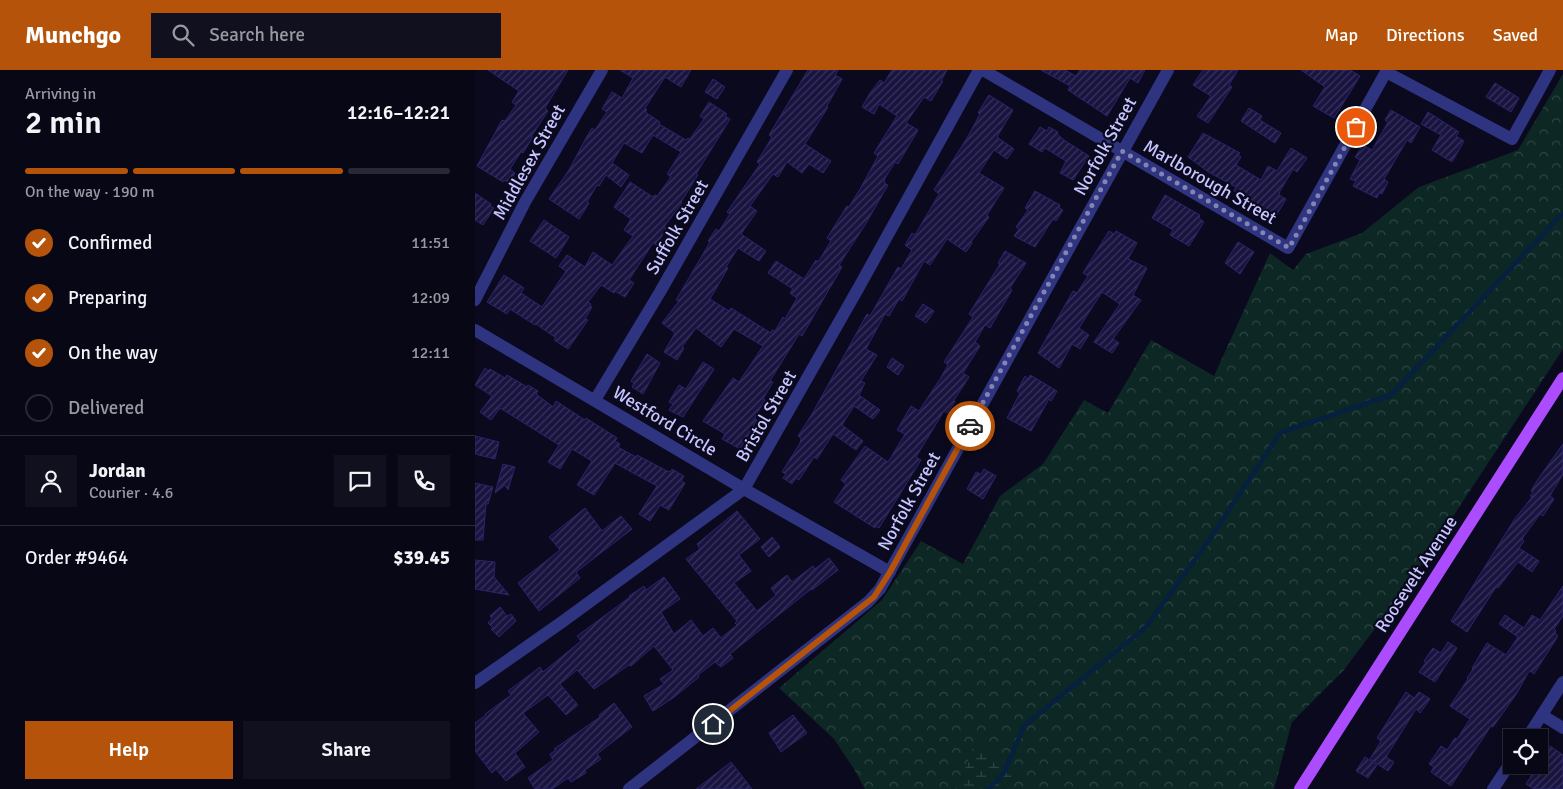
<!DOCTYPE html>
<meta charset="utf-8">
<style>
:root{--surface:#080716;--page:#11101f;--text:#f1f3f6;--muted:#9899a1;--line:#292835;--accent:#b45309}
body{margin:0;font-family:Signika,sans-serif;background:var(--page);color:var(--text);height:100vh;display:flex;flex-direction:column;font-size:19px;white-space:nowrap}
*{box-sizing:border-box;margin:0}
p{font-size:16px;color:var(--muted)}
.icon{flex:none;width:28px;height:28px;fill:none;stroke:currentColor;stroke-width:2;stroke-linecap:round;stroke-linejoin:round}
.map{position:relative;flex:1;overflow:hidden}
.details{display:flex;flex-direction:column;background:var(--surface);width:475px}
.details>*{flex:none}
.tools{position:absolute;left:1028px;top:659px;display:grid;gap:10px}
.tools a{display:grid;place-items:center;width:45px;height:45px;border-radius:0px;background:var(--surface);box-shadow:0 2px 8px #0003,0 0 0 1px var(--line);font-size:25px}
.pin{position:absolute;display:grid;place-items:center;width:42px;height:42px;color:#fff;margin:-21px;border:2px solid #fff;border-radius:50%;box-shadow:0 1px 5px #0007}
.courier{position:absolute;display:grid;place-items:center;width:50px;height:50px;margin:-25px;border:4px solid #b45309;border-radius:50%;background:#fff;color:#222;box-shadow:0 1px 6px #0007}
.summary em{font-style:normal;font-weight:600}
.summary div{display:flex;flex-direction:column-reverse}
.summary{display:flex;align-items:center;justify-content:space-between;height:85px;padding:0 25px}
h1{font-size:32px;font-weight:600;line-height:38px}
.bar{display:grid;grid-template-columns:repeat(4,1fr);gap:8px 5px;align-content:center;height:60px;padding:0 25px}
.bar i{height:6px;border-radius:4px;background:var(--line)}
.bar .active{background:var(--accent)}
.bar p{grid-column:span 4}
.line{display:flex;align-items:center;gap:12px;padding:0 25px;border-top:1px solid var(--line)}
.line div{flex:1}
.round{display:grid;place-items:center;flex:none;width:52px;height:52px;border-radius:0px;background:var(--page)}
ol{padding:0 25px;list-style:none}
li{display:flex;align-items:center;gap:15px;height:55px}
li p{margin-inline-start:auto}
li .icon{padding:5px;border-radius:50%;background:var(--accent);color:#fff;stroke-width:4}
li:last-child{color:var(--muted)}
li i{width:28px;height:28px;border:2px solid var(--line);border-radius:50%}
.cta{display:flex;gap:10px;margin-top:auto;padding:10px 25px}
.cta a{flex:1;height:58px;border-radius:0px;background:var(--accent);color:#fff;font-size:20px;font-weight:600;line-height:58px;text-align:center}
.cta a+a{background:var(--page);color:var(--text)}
header{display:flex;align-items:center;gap:30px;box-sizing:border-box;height:70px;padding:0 25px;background:var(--accent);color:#fff}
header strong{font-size:24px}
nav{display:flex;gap:28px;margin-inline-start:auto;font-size:18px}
.search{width:350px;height:45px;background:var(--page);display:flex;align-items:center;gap:12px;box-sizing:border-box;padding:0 18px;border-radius:0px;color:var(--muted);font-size:19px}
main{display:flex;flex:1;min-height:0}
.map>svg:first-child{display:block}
.forest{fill:url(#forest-crowns)}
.wetland{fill:url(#wetland-marsh)}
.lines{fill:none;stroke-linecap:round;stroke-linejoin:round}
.stream{stroke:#06203f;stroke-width:4.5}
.building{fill:url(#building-hatch);stroke:#2b236e}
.minor{stroke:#2f3481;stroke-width:12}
.major{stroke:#ab4cff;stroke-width:12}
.done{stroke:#8583b0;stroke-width:5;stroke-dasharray:0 9}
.route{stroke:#b45309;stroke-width:6}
.labels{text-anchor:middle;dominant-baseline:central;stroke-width:4.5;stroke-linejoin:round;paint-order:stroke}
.street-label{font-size:18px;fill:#c6c5ff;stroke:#0b091d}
</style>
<header>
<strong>Munchgo</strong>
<div class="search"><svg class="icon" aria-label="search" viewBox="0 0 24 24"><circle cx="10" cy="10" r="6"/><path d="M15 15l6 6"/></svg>Search here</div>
<nav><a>Map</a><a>Directions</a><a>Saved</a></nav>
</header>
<main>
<section class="details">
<div class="summary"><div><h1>2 min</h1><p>Arriving in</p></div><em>12:16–12:21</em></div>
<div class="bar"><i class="active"></i><i class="active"></i><i class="active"></i><i></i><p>On the way · 190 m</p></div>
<ol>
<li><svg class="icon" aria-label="check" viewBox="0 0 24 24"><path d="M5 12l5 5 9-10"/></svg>Confirmed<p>11:51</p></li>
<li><svg class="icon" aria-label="check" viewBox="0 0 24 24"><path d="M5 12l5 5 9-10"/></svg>Preparing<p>12:09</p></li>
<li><svg class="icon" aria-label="check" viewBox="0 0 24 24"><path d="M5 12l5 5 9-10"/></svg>On the way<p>12:11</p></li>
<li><i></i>Delivered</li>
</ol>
<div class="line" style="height:90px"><a class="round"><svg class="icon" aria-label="person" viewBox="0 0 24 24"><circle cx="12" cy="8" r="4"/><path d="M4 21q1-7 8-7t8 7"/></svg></a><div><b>Jordan</b><p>Courier · 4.6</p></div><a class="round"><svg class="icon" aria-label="chat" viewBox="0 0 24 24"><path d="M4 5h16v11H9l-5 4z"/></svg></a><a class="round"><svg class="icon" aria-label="phone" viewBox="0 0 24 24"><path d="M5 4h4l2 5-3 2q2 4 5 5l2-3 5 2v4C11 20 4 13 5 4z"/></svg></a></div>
<div class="line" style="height:65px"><div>Order #9464</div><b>$39.45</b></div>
<div class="cta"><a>Help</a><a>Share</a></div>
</section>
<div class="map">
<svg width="1088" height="719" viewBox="0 0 1088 719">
<defs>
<pattern id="forest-crowns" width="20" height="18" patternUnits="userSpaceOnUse" patternTransform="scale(1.25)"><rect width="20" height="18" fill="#0c2724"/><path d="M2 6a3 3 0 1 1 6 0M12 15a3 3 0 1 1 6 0" fill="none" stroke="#2e4545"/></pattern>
<pattern id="wetland-marsh" width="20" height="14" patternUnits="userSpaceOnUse" patternTransform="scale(1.25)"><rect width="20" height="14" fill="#0c2724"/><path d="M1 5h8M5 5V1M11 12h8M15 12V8" fill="none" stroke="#2e4545"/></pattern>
<pattern id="building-hatch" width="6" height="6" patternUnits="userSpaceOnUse" patternTransform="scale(1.25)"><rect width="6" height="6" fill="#18143f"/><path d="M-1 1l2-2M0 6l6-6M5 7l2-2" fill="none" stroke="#38355c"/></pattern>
</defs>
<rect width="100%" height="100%" fill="#0b091d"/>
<path class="forest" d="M1088,4v275l-151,230 -68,91 -52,52 -18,67h-271l13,-17 -53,3 -11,14h-87l-11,-20 -20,-30 -55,-51 103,-88 39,-59 42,23 37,-68 43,-32 41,-64 24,13 43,-73 63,36 56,-123 23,17 13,-16 56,-21 57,-46 99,-37z"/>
<path class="wetland" d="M500,671l41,31 -13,17h-51l11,-14z"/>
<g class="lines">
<path class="stream" d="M513,719l16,-16 20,-47 122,-99 59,-81 75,-113 111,-38 172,-182"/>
</g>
<path class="building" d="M13,0h80l-23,38 3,3 -17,26h2l-10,16 -2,-1 -11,17 5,4 -6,10 -5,-3 -1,2 -26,-16 25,-46 3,1 11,-16 -4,-3 7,-11z
M145,0h71l-10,17 -16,-10 -20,31 2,2 -2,2 15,10 -1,2 27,16 2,-2 2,1 14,-20 -4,-3 9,-14 18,12 -2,2 5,3 -34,55 2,1 -17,27 1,1 -18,24 3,1 -11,17 -3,-2 -24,37 5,3 -9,14 -10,-6 -1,2 -13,-8 -13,17 3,2 -1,2 2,1 -7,12 3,1 -20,29 -14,-9 2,-2 -20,-14 -1,1 -25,-16 -3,5 -20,-12 17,-27 20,13 -3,5 21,14 24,-36 -7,-5 8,-11 18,12 8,-15 19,13 21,-29 -9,-6 7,-11 -17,-12 16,-25 23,15 2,-2 2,1 14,-19 -4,-3 14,-22 -28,-17 -11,18 -18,-10 -12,20 17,12 -8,12 -15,-12 -7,11 -2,-1 -10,17 2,1 -10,16 -30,-20 20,-29 17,-32 6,-10 3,2 12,-18 -5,-3 10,-17 10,6 11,-20z
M333,0h30l-3,5 7,4 -15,27 1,1 -23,37 26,17 -8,12 -14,-9 -7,9 -15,-11 -9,15 -5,-3 -23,32 7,5 -16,23 25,17 -7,10 -21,-13 -12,19 2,1 -18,31 19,12 2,-3 40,25 1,-3 3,1 8,-14 2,2 12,-21 -7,-5 3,-4 -25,-16 8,-12 28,18 12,-19 2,2 13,-21 -4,-3 20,-32 2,1 11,-18 18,-33 -4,-3 23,-37 -18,-12 -5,10 -12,-7 8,-14 10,-13 4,3 8,-13h55l-6,11h2l-12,20 -7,-4 -18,26 12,7 -20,34 -3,-2 -11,18 1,1 -1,2 4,2 -23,40 -26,40 3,2 -40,69 -3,-2 -29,47 3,1 -10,17 2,1 -9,15 -1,4 2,1 -17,29 -18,-10 3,-5 -22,-13 30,-43 6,4 24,-36 -29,-17 -13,18 -25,-19 -14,19 2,1 -7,12 -13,-8 11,-19 -13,-10 17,-22 -3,-1 34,-58 -2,-1 8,-12 3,2 11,-17 -3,-2 33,-48 -3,-2 15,-25 -3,-2z
M566,0h24l11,6 4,-6h65l-7,13 -8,-5 -23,38 -39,-26 2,-4z
M728,0h35l-9,15 3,2 -24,36 -11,-7 14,-20 -18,-11z
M826,0h49l10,6 -26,42 -21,-12 12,-19z
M238,9l12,8 -8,12 -12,-7z
M1020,13l24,15 -8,14 -25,-15z
M514,25l24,15 -16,27 17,12 -7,10 -13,-9 -15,23 25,15 -17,27 2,2 -18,25 1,1 -6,9 -19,-13 -17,26 -6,-4 -22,40 -3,-2 -10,17 -4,-2 -19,35 11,6 -16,26 4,2 -6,12 21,15 -7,9 -19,-13 -12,19 21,16 -7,9 -23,-16 -16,25 -3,-2 -15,23 -3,-2 -4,6 -9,-6 3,-4 -4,-2 18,-29 1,-5 -3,-2 14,-22 55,-100 3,2 28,-49 3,2 11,-19 -7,-5 7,-12 3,2 24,-41 -5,-4 33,-52 13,-24 -2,-1z
M774,38l13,8 -2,4 21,13 -6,10 -34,-22z
M916,40l29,17 -9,16 -4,-3 -23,39 4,3 -6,12 -3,-1 -2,5 -24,-12 3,-5 -6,-2 10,-19 -5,-3 8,-12 9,5 16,-28 -3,-2z
M953,42l31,20 -3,4 8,5 -12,21 -20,-12 9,-15 -20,-11z
M565,57l7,4 2,-4 9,5 -1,2 7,6 25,16 -16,24 -13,-7 6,-12 -21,-13 -3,4 -13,-8z
M728,63l37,20 -2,2 3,2 -5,8 25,15 7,-14 9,5 14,-23 16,10 -10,14 -4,-3 -13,22 -1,4 7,4 -10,17 -42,-25 2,-4 -26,-14 -22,-16z
M560,121l25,14 -1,3 4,2 -7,11 -3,-2 -18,28 -21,-11 5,-7 -3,-2 12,-17 -3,-2z
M0,123l16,11 -1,2 4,2 -11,17 -8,-5z
M690,125l35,20 -1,3 5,4 -15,24 -19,-11 3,-5 -21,-12z
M69,150l25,17 -13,21 -26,-17z
M634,161l5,3 2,-3 21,12 -9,16 19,9 -14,27 8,5 -28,39 6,4 -7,10 -18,-11 26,-38 -18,-12 -23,36 10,7 -9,14 -8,-5 -13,24 -21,-15 35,-62 4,2 11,-17 -5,-3z
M763,172l16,10 -14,22 -15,-11z
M530,181l21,12 -16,25 2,2 -22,38 -5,-3 -10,17 5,4 -17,27 6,4 -15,23 1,2 -8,11 -3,-2 -28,46 5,3 -42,68 -3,-2 -1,2 -41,-26 12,-18 -5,-4 24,-34 23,16 17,-28 -8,-4 14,-24 8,5 21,-32 8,-14 -4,-3 29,-45 -4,-3 31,-50 -2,-1z
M448,234l11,7 -8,12 -11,-7z
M172,284l13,9 -17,31 -11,-7 2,-4 -3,-2z
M417,288l12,8 -6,9 -11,-8z
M228,292l11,7 -31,48 -14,-7 4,-6 -4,-2 10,-17 7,4z
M10,298l3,3 2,-2 15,9 2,-3 20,12 1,-2 10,6 -2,3 17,13 3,-6 29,19 1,-2 31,20 -2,3 5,3 -2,3 18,10 1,-2 30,16 3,1 2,-3 12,7 -3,5 4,2 -16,27 -9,-5 -10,16 -11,-7 18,-28 -42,-23 -21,32 -17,-10 15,-24 -20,-12 -12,20 -12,-7 11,-17 -59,-37 -9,12 -11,-8 12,-16 -17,-11z
M555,305l27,16 -6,10 -2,-2 -18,32 -24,-13 13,-25 -3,-2 8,-15 3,3z
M0,366l24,6 -4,17 -20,-5z
M1088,374v30l-13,22 4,3 -11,17 -3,-2 -18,25 2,2 -5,7 20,13 -7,11 -14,-10 -20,26 -2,-1 -29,45 -16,-11 63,-101 18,-23 -2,-1 3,-4 -2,-1 7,-12z
M28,394l12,3 -7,23 -3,-5 -10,8z
M509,399l12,7 -13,23 -16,-10 9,-17 5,2z
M0,413l18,4 -5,17h-2l-3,36h-8z
M110,438l17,23 19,-15 11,13 -56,43 4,6 -41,33 -21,-28 42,-33 -11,-13z
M262,441l23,28 -21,16 12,16 -17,12 23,28 19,-16 -5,-7 16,-13 5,7 21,-16 2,3 14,-11 9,12 -26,20 -1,-1 -81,65 3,4 -12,9 -6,-5 -17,13 1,2 -26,21 -20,13 -9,-15 20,-12 -4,-5 13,-9 -19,-24 -23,20 -2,-1 -35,24 -17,-19 -17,14 18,21 -12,10 -18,-20 -25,18 16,19 -24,21 10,14 -19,14 -10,-12 -4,4 -17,-22v-28l11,-8 -1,-1 26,-19 -3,-4 32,-24 3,5 38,-31 -4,-5 53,-39 -1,-1 15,-10 2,4 18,-13 16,22 -19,13 13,22 17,-14 12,16 10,-8 8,10 16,-13 -2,-2 2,-2 -51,-62 14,-10 -3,-5z
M297,467l8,10 -11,10 -8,-10z
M0,490l20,2 -1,15 15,18 -34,-6z
M1088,516v30l-9,13 2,2 -1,2 3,3 -24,38 -4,-3 -2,2 -11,20 -24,34 -2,-1 -40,60 -20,-14 3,-5 -5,-3 12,-18 6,4 8,-12 2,1 13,-20 -20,-13 18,-27 -1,-1 6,-9 -1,-1 15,-25 19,12 12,-18 -19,-13 6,-9 19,13 8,-13 8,5z
M25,537l7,9 4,-2 5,7 -17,16 -8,-8 2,-1 -5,-5 4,-5 -2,-2z
M973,572l9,6 -22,34 -16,-10 7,-10 -2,-1 9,-13 8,5z
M931,622l8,6 5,-6 11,7 -10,14 -4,-4 -30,48 8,5 -6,9 -18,-12 11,-18 -4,-3z
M139,633l18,24 -35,27 4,5 -16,11 1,3 -15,9 -3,-4 -16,11h-17l-7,-11 25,-18 -3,-6 6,-4 -2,-1 46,-32 -1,-2z
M318,645l14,18 -26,19 -12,-19z
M1075,676l13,9v34h-29l-8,-5z
M890,687l12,8 -9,13 -12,-7z
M256,692l21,27h-56z"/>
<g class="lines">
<path class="minor" d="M508,0l305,178 99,-178
M911,2l126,67 38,-69
M0,230l50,-98 77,-132
M0,260l269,159 146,83
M120,330l65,-108 127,-222
M0,613l87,-61 182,-133 115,-202 120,-217
M1067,645l21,13
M1052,668l36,-56
M154,719l239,-187 12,-13 288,-519
M1018,719l18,-27"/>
<path class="major" d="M825,719l263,-411"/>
</g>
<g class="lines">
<path class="done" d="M495,356l152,-275 167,97 67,-121"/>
<path class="route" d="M238,654l161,-127 16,-25 80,-146"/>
</g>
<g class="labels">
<g class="street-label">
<text transform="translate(630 76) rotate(-61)">Norfolk Street</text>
<text transform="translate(54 92) rotate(-61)">Middlesex Street</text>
<text transform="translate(735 112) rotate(30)">Marlborough Street</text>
<text transform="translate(202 157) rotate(-60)">Suffolk Street</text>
<text transform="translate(291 346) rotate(-60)">Bristol Street</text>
<text transform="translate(190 351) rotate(31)">Westford Circle</text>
<text transform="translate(434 431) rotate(-61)">Norfolk Street</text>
<text transform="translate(941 504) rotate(-57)">Roosevelt Avenue</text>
</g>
</g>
</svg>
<div class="tools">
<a><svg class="icon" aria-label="locate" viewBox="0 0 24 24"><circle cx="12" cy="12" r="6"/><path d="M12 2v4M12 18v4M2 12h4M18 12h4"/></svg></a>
</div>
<div class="pin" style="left:881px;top:57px;background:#ea580c"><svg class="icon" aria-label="bag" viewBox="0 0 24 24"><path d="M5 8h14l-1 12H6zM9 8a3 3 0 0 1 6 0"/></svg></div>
<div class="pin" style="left:238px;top:654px;background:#1f2937"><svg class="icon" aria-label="home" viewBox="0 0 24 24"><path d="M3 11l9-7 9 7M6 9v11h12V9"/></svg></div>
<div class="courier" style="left:495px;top:356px"><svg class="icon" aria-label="car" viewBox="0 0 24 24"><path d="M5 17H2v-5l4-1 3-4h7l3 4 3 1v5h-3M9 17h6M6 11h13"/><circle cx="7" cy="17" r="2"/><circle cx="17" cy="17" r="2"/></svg></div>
</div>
</main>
